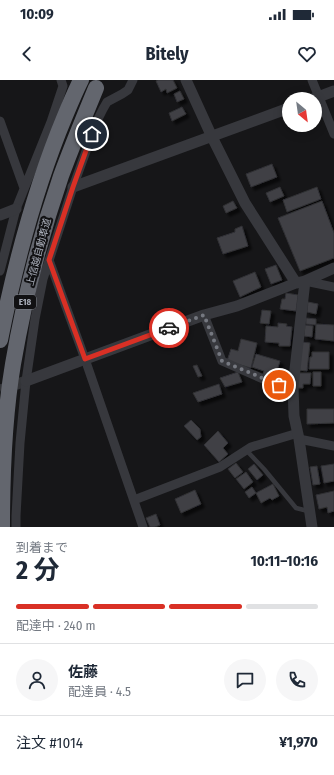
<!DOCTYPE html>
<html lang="ja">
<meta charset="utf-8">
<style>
:root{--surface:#fff;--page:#f6f6f7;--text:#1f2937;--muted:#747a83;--line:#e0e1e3;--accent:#d93025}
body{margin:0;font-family:"Fira Sans Condensed","Noto Sans JP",sans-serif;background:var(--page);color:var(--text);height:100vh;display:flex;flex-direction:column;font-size:15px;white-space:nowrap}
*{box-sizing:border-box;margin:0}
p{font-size:13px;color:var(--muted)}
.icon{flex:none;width:22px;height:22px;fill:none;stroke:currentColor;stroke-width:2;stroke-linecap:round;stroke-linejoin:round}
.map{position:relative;height:447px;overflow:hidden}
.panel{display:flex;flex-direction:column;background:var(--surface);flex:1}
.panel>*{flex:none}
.needle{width:26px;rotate:151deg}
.fabs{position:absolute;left:282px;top:12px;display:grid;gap:8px}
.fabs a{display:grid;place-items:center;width:40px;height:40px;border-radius:50%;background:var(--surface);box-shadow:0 2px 10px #0003;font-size:20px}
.pin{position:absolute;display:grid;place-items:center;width:34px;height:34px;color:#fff;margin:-17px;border:2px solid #fff;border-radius:50%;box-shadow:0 1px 4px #0007}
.courier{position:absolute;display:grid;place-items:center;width:40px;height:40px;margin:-20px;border:3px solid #d93025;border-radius:50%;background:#fff;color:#222;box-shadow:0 1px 5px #0007}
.summary em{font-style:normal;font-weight:700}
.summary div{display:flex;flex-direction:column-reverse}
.summary{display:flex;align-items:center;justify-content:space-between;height:68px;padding:0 16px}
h1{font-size:26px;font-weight:700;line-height:30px}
.bar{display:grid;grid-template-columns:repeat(4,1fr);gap:6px 4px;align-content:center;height:48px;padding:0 16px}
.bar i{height:5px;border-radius:3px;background:var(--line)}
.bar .selected{background:var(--accent)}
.bar p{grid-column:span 4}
.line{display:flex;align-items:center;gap:10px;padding:0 16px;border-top:1px solid var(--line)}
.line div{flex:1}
.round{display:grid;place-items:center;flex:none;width:42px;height:42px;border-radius:21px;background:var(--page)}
.status{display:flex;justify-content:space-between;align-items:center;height:28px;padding:0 20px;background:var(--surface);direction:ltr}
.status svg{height:11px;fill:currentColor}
header{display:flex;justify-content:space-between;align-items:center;height:52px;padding:0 16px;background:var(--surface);font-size:18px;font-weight:700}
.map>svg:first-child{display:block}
.building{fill:#404145;stroke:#303034;filter:url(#shadow)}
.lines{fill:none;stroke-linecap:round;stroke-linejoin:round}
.tertiary-tunnel{stroke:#333438;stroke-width:11;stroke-dasharray:11 5.5;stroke-linecap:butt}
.service{stroke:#37383d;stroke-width:4.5}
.minor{stroke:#37383d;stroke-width:9}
.tertiary{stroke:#37383d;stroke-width:11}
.motorway{stroke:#63666e;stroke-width:16}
.motorway-bridge{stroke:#63666e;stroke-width:16}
.done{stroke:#757880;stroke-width:4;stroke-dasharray:0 7.2}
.route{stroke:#d93025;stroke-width:5}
.labels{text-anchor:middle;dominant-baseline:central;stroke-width:4;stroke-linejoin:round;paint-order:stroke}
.shield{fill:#111113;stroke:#7b7e86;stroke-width:1}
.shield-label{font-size:9px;font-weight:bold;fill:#a8adb8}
.street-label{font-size:10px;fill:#a8adb8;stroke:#111113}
</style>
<div class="status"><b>10:09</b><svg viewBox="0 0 49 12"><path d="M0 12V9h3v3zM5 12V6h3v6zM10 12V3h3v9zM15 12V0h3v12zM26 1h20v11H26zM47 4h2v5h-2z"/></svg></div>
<header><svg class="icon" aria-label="back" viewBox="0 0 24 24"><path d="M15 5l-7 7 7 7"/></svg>Bitely<svg class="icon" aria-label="heart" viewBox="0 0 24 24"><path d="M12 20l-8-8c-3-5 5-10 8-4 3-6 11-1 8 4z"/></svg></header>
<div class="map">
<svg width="334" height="447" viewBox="0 0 334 447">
<defs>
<filter id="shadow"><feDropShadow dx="3.5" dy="3.5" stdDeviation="1" flood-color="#0009"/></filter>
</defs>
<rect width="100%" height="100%" fill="#161618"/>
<path class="building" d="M158,0h15l4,8 -10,5 -1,-4 -5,3 -5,-11z
M180,11l4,8 -7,3 -3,-8z
M182,27l4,7 -14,7 -3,-8z
M272,84l5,13 -26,10 -5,-13z
M280,107l4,9 -14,6 -4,-9z
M317,107l4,12 -34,13 -4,-12z
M233,121l4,7 -11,5 -3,-7z
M322,121l12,32v25l-34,13 -22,-53z
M242,146l6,20 -25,8 -6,-16 18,-6v-3z
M276,185l6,15 -11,4 -6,-15z
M255,192l6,15 -21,10 -7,-16z
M286,213l12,2 -2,16 -16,-2 2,-10h3z
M308,222l10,2 -2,10 -9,-2z
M262,230l9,1 -2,13 -9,-1z
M306,238l10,1v6l-10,-1z
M278,243l9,1 -1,2 6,1 -2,19h-11v-3l-14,-1 1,-16 12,1z
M316,244l18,1v16l-19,-2z
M305,245l8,1 -1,11 -8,-1z
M241,259l16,4 -6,25 -24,-7 4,-12 7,2z
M302,262l8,1 -3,28 -9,-1z
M312,272h17v17h-20l1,-12h2z
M256,274l24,7 -6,19 -12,-3 2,-6 -12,-4z
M197,285l5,11 -4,1 -5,-11z
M238,292l4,10 -17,5 -5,-9z
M313,292h8v14h-8z
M298,293h13l-1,11h-7v4h-6z
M219,304l3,10 -24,8 -5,-9z
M307,329h27v14l-27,1z
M191,340l9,9 1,8 -4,3 -13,-14z
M218,351l10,12 -5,5 5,6 -9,8 -15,-17z
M236,383l7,9 -8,6 -7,-9z
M254,384l9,11 -6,5 -9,-11z
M334,384v17l-10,2 -3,-17z
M317,386l3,18 -7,1 -3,-18z
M246,392l7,10 -9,7 -8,-10z
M273,404l6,12 -7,4 -2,-2 -9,5 -5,-10z
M252,407l4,6 -7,5 -4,-6z
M195,410l6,14 -20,9 -6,-14z
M334,411v20l-6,2 -1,-6 -8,2 -3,-14z
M156,434l4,11 -5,2h-5l-4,-9z"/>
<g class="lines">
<path class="tertiary-tunnel" d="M0,310l26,-9"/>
<path class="service" d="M246,370l18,19 32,39 12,3"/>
<path class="minor" d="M312,0l22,54
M0,41l24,67
M49,180l36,99 58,168
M0,191l16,-62 35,-87 12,-36 -2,-6
M305,201l29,6
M204,235l18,46 71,31
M299,359l35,7
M134,420l86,-33 31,-20 47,-14
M16,447v-11l4,-73 6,-62 9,-62 8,-40 30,-92 24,-66 6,-12 4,-7 15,-8 6,-4 5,-10"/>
<path class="tertiary" d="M186,0l26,57 33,66 51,80
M313,19l21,-8
M73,107l216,-79
M0,135l16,-6
M305,201l-12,106 1,29 5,23 13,88
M26,301l178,-66 33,-9 59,-23 9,-2 29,-13"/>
<path class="motorway" d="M0,260c15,-76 35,-152 65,-224 5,-12 10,-24 16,-36"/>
<path class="motorway-bridge" d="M2,447c0,-54 2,-110 11,-163 11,-64 27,-127 48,-188 11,-30 23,-59 35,-88"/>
</g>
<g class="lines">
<path class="done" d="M169,248l35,-13 18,46 57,24"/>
<path class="route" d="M92,54l-19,53 -24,73 36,99 84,-31"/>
</g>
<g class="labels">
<rect class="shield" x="14" y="215" width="22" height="14" rx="3"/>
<g class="shield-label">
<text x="25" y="222">E18</text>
</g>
<g class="street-label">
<text transform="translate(39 172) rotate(-75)">上信越自動車道</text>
</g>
</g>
</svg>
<div class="fabs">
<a><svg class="needle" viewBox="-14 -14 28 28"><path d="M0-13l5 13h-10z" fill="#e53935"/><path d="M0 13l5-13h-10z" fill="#747a83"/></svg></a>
</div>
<div class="pin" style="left:279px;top:305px;background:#ea580c"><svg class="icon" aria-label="bag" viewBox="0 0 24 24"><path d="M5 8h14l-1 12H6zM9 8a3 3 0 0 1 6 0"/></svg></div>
<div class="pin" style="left:92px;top:54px;background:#1f2937"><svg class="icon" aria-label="home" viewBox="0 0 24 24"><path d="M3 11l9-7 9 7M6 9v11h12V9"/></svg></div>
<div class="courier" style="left:169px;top:248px"><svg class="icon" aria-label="car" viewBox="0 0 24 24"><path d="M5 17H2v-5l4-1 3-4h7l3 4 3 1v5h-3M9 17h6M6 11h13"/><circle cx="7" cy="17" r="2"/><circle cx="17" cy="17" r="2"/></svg></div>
</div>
<section class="panel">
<div class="summary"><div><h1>2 分</h1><p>到着まで</p></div><em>10:11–10:16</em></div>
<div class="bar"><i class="selected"></i><i class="selected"></i><i class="selected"></i><i></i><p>配達中 · 240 m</p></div>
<div class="line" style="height:72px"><a class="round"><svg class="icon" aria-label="person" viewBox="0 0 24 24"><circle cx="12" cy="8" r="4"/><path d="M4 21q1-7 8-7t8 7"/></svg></a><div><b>佐藤</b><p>配達員 · 4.5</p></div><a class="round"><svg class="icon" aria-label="chat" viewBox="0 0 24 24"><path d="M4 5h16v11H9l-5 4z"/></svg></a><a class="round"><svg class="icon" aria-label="phone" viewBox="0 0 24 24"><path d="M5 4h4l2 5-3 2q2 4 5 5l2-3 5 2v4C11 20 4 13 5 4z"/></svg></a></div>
<div class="line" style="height:52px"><div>注文 #1014</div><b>¥1,970</b></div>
</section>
